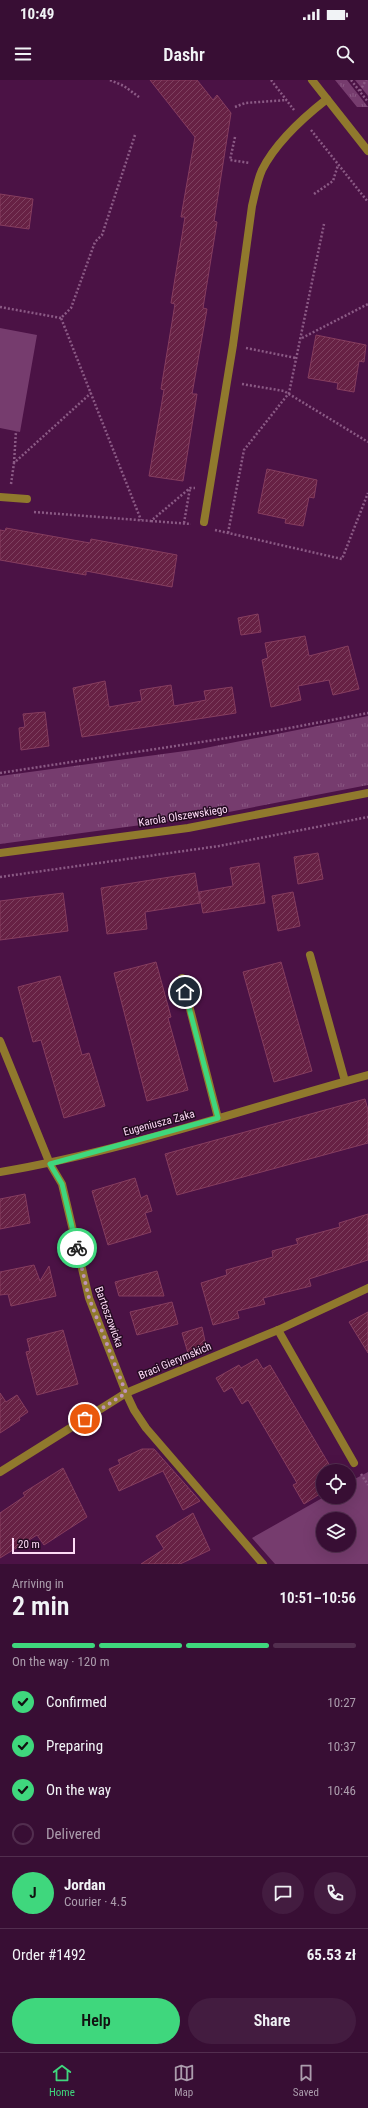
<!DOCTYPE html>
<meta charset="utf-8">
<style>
:root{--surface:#380e34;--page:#431c40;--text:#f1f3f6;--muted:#ab9cac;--line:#522e4f;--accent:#3fd77d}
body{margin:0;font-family:"Roboto Condensed",sans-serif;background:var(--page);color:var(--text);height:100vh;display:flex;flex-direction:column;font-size:15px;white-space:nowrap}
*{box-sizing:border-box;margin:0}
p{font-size:13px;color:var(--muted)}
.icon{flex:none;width:22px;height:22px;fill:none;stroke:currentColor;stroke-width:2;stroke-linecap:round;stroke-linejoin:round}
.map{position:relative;height:1484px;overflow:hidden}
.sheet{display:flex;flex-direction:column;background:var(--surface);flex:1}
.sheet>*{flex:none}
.controls{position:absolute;left:316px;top:1384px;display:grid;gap:8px}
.controls a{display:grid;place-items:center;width:40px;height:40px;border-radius:50%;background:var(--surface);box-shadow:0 4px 16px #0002,0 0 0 1px var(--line);font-size:20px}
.scale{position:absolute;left:12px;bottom:10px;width:63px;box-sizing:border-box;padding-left:4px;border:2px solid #fddaf6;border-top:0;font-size:11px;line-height:14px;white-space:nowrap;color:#fddaf6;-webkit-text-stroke:3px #240b21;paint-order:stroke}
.pin{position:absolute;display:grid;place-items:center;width:34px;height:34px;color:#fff;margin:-17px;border:2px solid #fff;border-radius:50%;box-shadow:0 1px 4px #0007}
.courier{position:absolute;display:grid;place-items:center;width:40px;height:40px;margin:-20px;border:3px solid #3fd77d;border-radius:50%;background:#fff;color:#222;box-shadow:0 1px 5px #0007}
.headline em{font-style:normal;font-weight:600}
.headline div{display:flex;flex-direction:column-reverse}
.headline{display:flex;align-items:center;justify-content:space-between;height:68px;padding:0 12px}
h1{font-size:26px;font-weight:600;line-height:30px}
.bar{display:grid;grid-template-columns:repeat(4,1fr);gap:6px 4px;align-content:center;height:48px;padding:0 12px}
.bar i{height:5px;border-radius:3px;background:var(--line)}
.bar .selected{background:var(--accent)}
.bar p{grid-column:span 4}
.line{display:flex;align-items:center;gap:10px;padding:0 12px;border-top:1px solid var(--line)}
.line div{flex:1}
.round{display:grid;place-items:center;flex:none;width:42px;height:42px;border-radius:21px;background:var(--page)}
ol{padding:0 12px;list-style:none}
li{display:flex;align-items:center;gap:12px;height:44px}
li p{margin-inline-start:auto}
li .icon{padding:4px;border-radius:50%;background:var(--accent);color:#111;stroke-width:4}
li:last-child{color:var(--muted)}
li i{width:22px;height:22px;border:2px solid var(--line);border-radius:50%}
.action{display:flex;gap:8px;margin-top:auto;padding:8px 12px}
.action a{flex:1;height:46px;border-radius:24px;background:var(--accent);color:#111;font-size:16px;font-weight:600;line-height:46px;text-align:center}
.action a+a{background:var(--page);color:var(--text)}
.status{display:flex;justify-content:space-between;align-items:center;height:28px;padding:0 20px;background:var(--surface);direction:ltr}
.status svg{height:11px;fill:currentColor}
header{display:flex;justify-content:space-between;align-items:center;height:52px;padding:0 12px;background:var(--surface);font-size:18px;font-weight:600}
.tab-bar{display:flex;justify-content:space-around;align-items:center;height:56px;border-top:1px solid var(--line);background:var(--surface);font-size:11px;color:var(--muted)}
.tab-bar a{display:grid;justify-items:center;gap:2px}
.tab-bar .selected{color:var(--accent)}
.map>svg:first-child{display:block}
.grass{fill:url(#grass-tufts)}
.park{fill:#763c6e;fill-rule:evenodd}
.building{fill:url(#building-hatch);stroke:#863d5f}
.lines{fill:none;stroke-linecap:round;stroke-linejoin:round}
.path{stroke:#8b5a85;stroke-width:2.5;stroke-dasharray:2 2;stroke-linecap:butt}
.service{stroke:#90792d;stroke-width:8}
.minor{stroke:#90792d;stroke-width:8}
.tertiary{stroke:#90792d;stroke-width:8}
.done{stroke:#bf94b8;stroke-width:4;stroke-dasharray:0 7.2}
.route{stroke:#3fd77d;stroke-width:5}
.labels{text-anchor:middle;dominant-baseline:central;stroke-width:3;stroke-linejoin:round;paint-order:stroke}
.street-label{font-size:11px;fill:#fddaf6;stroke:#240b21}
</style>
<div class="status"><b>10:49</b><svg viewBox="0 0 49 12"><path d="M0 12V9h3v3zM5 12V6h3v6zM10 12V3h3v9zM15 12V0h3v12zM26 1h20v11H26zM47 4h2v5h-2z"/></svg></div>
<header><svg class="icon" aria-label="menu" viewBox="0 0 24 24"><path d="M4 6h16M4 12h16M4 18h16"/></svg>Dashr<svg class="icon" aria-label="search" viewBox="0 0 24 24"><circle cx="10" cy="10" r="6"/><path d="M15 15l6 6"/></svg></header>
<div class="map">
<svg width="368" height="1484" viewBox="0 0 368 1484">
<defs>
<pattern id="grass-tufts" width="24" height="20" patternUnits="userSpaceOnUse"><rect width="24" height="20" fill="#763c6e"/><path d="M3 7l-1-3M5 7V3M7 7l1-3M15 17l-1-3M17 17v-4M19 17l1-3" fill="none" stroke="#8a5883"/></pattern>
<pattern id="building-hatch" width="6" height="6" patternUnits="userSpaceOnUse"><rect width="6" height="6" fill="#672144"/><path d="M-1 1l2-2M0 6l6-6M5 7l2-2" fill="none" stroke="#7e4160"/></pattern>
</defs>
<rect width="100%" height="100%" fill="#4b1245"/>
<path class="grass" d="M335,0h12l21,27h-11z
M368,636v69l-160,31 -208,28v-68l200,-27z"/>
<path class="park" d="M355,0h13v16z
M0,248l37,7 -17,97 -20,-4z
M368,1392v92h-93l-23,-26 72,-41h25v-15zM323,1439h26v26h-26z"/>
<path class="building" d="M150,0h47l16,20 4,-5 14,18 -17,108 3,1 -14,86 4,1 -15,85h5l-14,87 -34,-5 15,-86 -3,-1 14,-85 -4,-1 14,-86h-4l14,-80z
M0,114l33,5 -4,30 -29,-4z
M316,255l50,10 -2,17 -5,-1 -5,31 -17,-3 1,-6 -30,-5z
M267,389l50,11 -3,18 -5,-1 -6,29 -18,-3 1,-4 -28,-6z
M6,448l84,15 1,-4 86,16 -5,32 -86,-16v4l-86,-15v-30l5,1z
M258,534l3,18 -20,3 -3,-17z
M305,556l4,20 39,-10 11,43 -26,6 -4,-15 -31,6 3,14 -30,7 -9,-47 6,-2 -3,-15z
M105,601l4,26 33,-6 -2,-11 31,-5 3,21 32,-6 -2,-9 28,-4 4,26 -154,24 -9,-49z
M45,632l4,34 -28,4 -2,-22 6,-1 -2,-13z
M318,773l5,26 -25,5 -4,-27z
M259,783l6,40 -62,10 -4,-21 34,-6 -3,-18z
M195,793l5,30 -55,9 2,17 -40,5 -6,-46z
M293,812l7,34 -22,5 -6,-35z
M63,813l5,38 -68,9v-39z
M156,882l15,55 -3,1 20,72 -41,11 -33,-128z
M281,882l31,109 -38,11 -31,-110z
M60,896l22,79 7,-2 16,53 -41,12 -23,-78 -8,2 -15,-55z
M365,1019l3,11v33l-191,52 -12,-41z
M135,1098l6,20 6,-3 5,16 -7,2 6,19 -43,13 -16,-54z
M25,1114l5,29 -30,6v-30z
M368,1134v46l-59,19 2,7 -48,12 2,6 -28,7 2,7 -26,7 -12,-42 26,-8 -1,-5 47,-13 -1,-6 26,-7 -2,-5 44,-12 -1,-4z
M34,1185l6,16 9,-15 7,30 -45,10 -3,-12 -8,1v-23z
M157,1191l7,25h-45l-4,-14z
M172,1222l6,22 -41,11 -7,-23z
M368,1232v41l-19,-31z
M202,1247l4,19 -18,7 -6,-20z
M63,1250l15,54 -41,11 -11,-43 4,-1 -3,-12z
M257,1279l6,10 7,-4 63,106h-10v21l-19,12 -11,-19 4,-2 -49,-83 -6,4 -10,-17 -8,5 -8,-14 23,-13 2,3z
M0,1313l6,9 11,-7 11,17 -9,6 1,2 -20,13z
M142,1369h12l46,52 -17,9 -20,-39 -44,20 -10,-22 11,-5 -2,-4z
M63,1388l24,49 -43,28 -7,-10 -37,23v-45l25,-17 -2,-3z
M193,1433l17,37 -30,14h-39l23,-15 -8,-13z"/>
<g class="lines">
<path class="path" d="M110,0l14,6 15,11
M271,0l23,30
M351,0l17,22
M360,11l6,-11
M235,27l10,-4 42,-3
M311,50l57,72
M135,55l-33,100 -7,7 -24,66 -10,10 80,202
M235,57l-5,23 20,3
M314,114l19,-13 5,-16
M0,227l61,11
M302,258l66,-34
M246,268l50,10
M242,304l42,7 84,51
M14,383l2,-32
M11,404l3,-21 77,-70
M34,432l117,9 39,-33h5
M151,441l40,3
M184,443l6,-35
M215,450l127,29 26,-66
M228,453l16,-83 45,-57 35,-169
M0,693l279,-43 89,-17
M0,797l219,-31 149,-29
M361,1394l7,11"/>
<path class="service" d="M0,417l27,2
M204,442l29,-177 19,-139c3,-12 5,-25 10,-36 13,-26 42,-53 65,-71
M310,875l35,126
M182,898l36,140
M0,961l50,123 12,20 27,114 37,95 8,17 12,18 117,136
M278,1250l76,133"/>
<path class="minor" d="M0,1092c125,-21 246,-64 368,-97
M0,1392l126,-79 152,-63 90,-42"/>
<path class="tertiary" d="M312,0l56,71
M0,773l188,-25 180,-35"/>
</g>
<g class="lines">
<path class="done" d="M77,1168l12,50 37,95 -41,26"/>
<path class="route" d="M77,1168l-15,-64 -12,-20 168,-46 -33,-126"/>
</g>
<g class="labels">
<g class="street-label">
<text transform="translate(183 736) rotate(-9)">Karola Olszewskiego</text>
<text transform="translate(159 1043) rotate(-15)">Eugeniusza Zaka</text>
<text transform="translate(109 1237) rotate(70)">Bartoszowicka</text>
<text transform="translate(175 1281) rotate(-23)">Braci Gierymskich</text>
</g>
</g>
</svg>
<div class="controls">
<a><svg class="icon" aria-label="locate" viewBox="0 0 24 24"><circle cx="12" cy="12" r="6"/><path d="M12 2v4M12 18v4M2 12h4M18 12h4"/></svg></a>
<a><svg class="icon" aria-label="layers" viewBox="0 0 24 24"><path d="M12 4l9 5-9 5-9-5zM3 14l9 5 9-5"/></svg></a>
</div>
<div class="scale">20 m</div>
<div class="pin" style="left:85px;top:1339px;background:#ea580c"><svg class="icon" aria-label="bag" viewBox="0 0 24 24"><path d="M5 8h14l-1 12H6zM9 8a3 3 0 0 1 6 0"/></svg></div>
<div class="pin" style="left:185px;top:912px;background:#1f2937"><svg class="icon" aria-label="home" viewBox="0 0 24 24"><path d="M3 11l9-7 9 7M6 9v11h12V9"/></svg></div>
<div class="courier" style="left:77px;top:1168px"><svg class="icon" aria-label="bike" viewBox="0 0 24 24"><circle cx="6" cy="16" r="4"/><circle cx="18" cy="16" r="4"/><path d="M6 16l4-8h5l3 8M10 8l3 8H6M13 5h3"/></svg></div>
</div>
<section class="sheet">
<div class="headline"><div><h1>2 min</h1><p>Arriving in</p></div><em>10:51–10:56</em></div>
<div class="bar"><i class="selected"></i><i class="selected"></i><i class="selected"></i><i></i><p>On the way · 120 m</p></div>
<ol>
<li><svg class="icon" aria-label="check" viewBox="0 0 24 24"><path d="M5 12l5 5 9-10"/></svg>Confirmed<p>10:27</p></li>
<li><svg class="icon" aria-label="check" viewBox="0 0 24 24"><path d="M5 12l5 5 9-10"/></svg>Preparing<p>10:37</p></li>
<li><svg class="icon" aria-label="check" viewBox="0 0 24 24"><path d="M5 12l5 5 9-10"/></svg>On the way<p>10:46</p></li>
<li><i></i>Delivered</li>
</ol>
<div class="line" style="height:72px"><b class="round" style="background:var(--accent);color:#111">J</b><div><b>Jordan</b><p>Courier · 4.5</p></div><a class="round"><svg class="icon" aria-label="chat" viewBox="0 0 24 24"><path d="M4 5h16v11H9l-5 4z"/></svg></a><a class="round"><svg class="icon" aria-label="phone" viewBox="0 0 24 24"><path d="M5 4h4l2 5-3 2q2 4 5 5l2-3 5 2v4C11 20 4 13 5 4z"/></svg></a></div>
<div class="line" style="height:52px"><div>Order #1492</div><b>65.53 zł</b></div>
<div class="action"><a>Help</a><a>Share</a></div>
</section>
<nav class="tab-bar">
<a class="selected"><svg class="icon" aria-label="home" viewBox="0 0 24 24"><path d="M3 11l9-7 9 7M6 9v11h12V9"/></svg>Home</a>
<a><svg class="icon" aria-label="map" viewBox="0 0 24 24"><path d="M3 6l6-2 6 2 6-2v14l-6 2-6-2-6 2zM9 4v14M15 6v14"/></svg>Map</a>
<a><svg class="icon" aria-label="saved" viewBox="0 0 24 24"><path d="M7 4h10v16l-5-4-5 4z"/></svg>Saved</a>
</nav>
